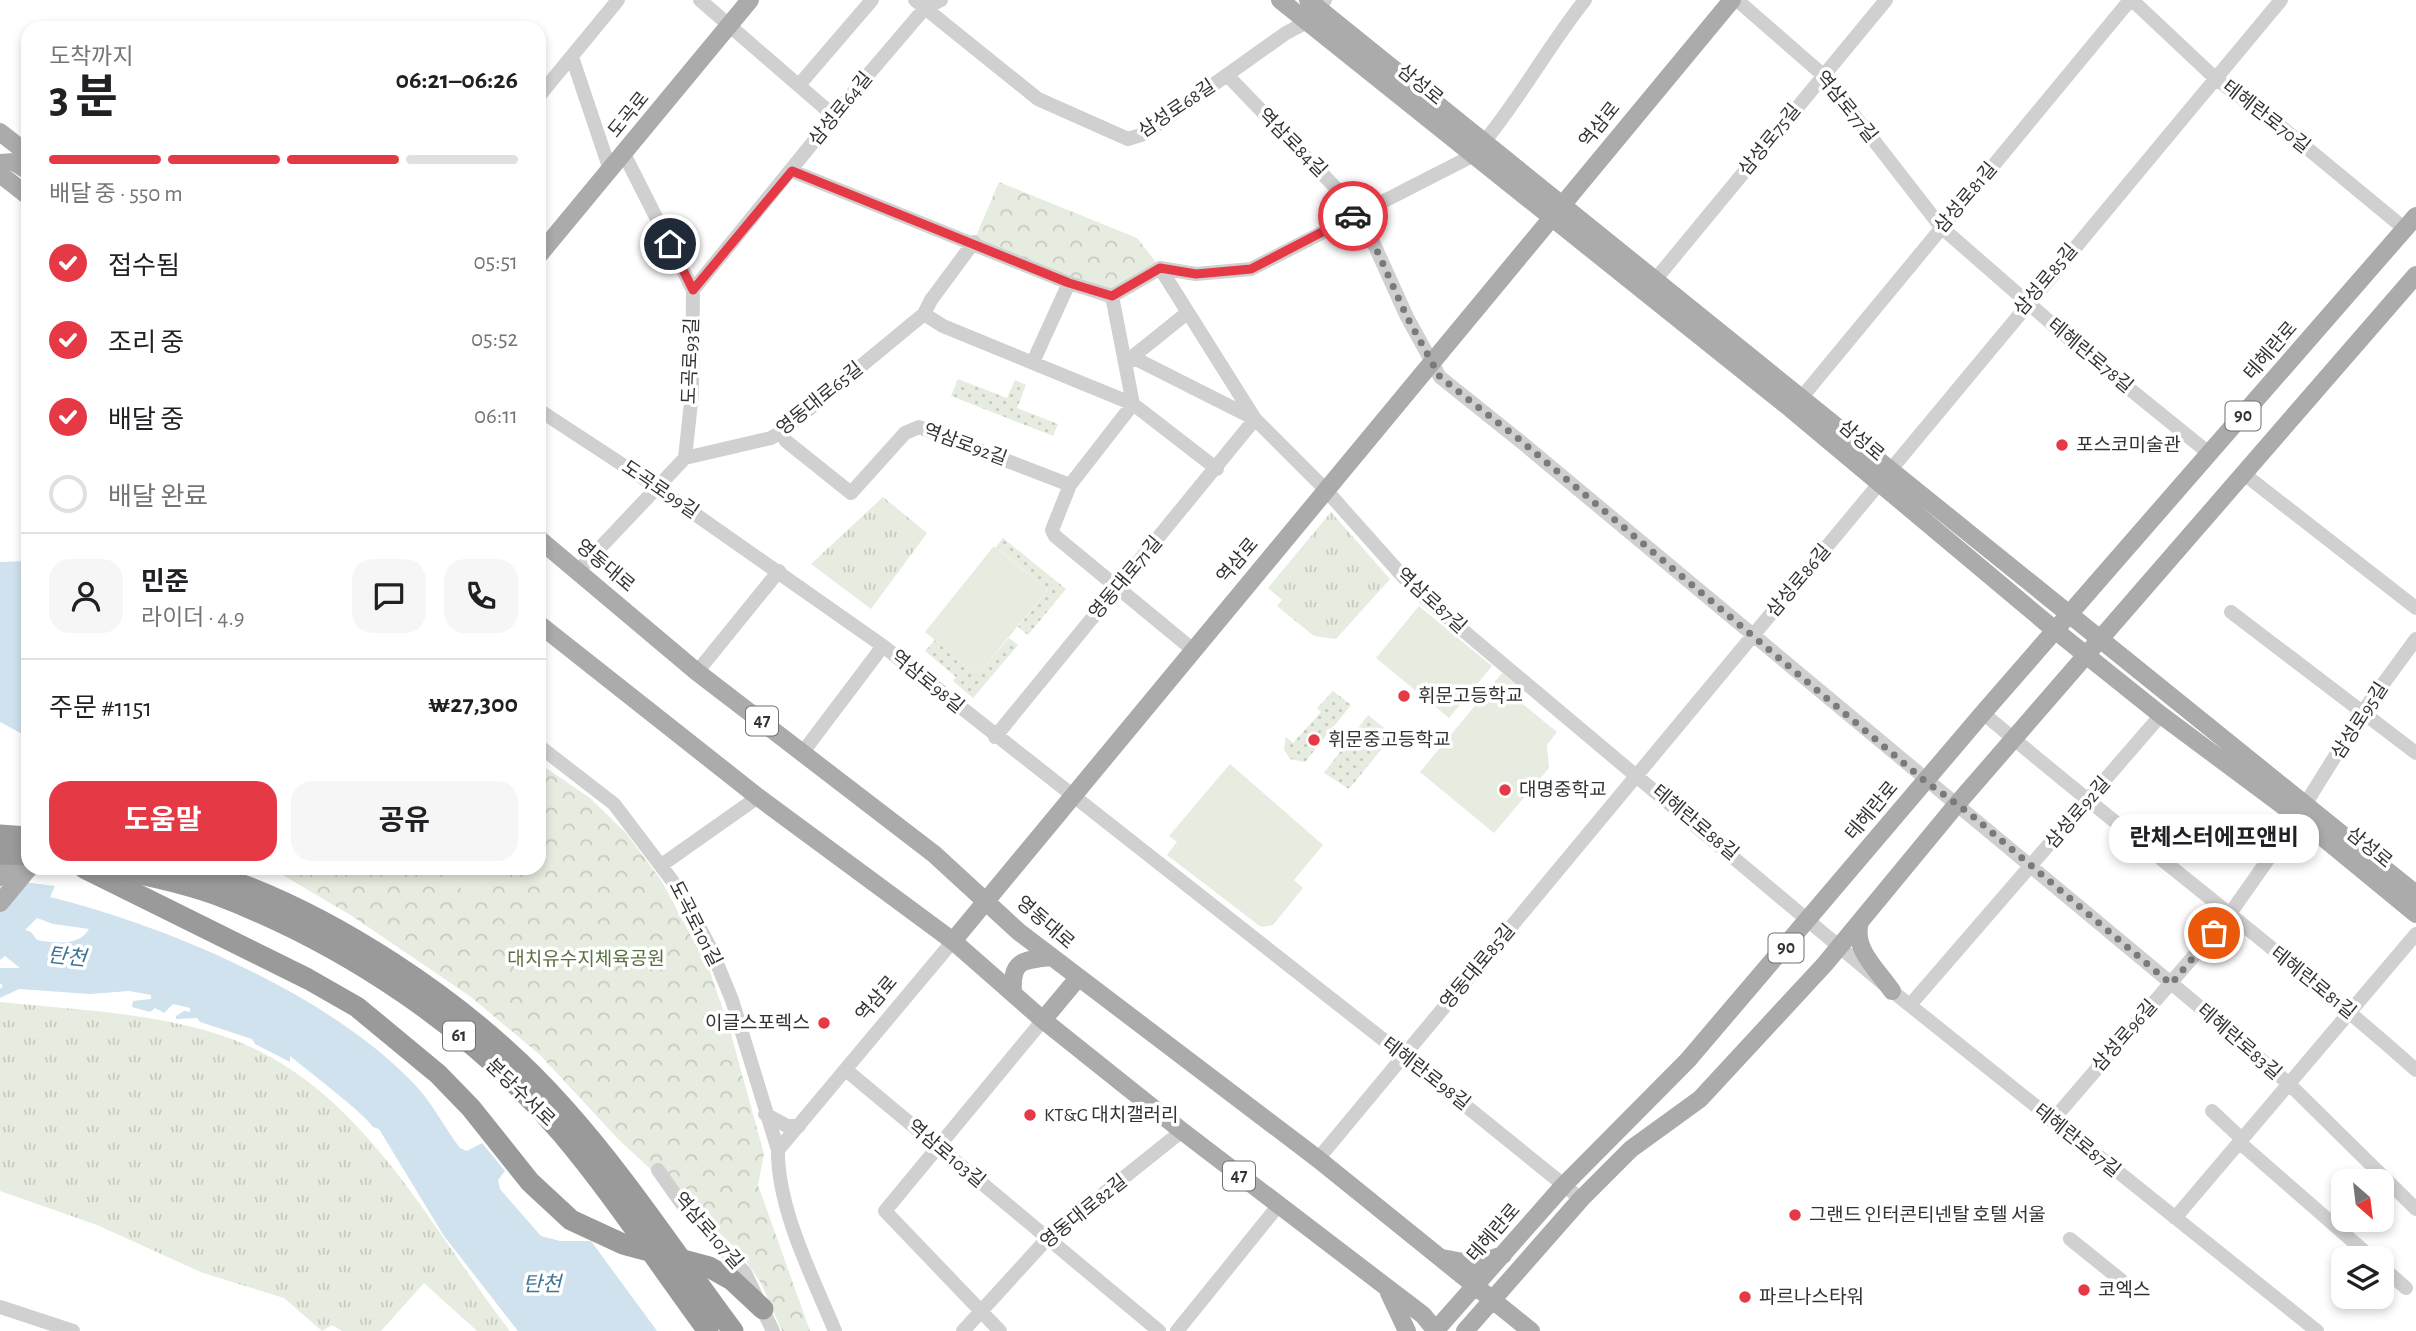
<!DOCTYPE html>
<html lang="ko">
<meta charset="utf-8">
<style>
:root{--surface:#fff;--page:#f6f6f6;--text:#202124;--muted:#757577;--line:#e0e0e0;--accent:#e63946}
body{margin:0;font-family:"Alegreya Sans","Noto Sans KR",sans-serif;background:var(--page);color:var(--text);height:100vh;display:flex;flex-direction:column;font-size:26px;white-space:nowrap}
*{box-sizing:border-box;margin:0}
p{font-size:23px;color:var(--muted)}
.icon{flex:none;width:38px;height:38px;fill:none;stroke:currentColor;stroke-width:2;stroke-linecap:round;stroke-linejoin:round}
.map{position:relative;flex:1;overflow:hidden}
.sheet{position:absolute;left:21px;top:21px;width:525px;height:854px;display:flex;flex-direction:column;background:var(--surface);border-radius:21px;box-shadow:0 4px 10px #0003}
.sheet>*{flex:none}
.needle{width:46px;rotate:152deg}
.controls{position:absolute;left:2331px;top:1169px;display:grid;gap:14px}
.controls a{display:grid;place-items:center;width:63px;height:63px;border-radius:14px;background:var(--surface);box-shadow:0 4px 10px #0003;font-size:35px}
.pin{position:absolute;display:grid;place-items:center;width:60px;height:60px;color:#fff;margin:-30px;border:4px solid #fff;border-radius:50%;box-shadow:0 2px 7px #0007}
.courier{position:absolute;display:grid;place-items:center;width:70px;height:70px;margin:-35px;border:5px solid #e63946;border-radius:50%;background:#fff;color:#222;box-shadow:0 2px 9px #0007}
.bubble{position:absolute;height:49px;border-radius:21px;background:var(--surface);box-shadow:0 4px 10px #0003;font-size:23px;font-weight:700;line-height:49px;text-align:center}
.overview em{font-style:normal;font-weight:700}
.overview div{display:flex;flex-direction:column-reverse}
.overview{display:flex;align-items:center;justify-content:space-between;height:119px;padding:0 28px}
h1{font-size:46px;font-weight:700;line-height:52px}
.bar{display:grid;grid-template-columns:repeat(4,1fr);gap:10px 7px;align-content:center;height:84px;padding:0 28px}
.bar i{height:9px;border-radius:5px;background:var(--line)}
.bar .selected{background:var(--accent)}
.bar p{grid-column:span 4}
.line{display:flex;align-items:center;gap:18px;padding:0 28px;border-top:2px solid var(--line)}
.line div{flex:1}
.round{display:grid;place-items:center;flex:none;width:74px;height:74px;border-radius:21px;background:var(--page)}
ol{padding:0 28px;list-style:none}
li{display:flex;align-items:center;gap:21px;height:77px}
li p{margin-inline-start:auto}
li .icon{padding:7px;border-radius:50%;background:var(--accent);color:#fff;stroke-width:4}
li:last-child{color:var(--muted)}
li i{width:38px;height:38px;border:4px solid var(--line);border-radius:50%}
.cta{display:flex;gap:14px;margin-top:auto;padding:14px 28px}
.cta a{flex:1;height:80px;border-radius:21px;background:var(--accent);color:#fff;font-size:28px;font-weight:700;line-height:80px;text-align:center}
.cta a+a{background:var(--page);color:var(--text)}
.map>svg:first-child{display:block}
.grass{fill:url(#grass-tufts)}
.park{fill:url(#park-crowns)}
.garden{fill:url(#garden-dots)}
.pitch{fill:#e6ecdf}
.water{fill:#cfe2ee;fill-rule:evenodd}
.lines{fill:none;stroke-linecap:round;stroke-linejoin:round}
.minor{stroke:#d0d0d0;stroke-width:14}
.major{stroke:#ababab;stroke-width:18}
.highway{stroke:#9a9a9a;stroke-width:21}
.highway-bridge{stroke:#9a9a9a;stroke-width:21}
.done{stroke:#7a7a7a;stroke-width:7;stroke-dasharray:0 12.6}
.route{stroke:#e63946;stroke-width:9}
.poi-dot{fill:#e63946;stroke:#fff;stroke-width:2.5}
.labels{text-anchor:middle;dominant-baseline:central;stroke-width:7;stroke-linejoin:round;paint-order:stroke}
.shield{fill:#fff;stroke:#707070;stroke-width:2}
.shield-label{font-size:18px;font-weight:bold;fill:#333}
.street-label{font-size:19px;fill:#333;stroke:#fff}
.poi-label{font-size:19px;fill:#333;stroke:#fff;text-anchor:start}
.park-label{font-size:19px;fill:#56703f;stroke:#fff}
.water-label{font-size:21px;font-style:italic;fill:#3f7597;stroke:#fff}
</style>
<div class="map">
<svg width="2416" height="1331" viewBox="0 0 2416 1331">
<defs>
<pattern id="grass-tufts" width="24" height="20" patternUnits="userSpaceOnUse" patternTransform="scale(1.75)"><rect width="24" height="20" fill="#e6ecdf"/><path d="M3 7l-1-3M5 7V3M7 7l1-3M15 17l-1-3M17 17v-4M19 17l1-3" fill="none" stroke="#c6cbc0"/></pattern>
<pattern id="park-crowns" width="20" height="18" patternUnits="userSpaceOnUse" patternTransform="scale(1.75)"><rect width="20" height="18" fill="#e6ecdf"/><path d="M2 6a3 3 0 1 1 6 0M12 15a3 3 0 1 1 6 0" fill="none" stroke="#c6cbc0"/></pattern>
<pattern id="garden-dots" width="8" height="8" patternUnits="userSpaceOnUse" patternTransform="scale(1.75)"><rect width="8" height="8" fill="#e6ecdf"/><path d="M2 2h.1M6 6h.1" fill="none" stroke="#c6cbc0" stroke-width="1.8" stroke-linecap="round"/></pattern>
</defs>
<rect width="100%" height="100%" fill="#fff"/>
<path class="grass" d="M883,497l44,36 -56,76 -60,-45z
M1331,512l59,67 -54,60 -22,-3 -37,-30 5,-6 -14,-12z
M0,1002c75,8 154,10 226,35 136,48 201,187 284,294h-33l-53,-48 -43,48h-39l-10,-6 -10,6 -38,-33 -81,-25 -106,-48 -97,-34z"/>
<path class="park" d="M999,182l138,56 28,36 -54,31 -140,-57z
M539,763l51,35 36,35 35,47 48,89 20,58 35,127 -6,31 52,146h-28l-21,-48 -23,-33 -119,-110 -79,-85 -69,-58 -119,-81 -81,-48h268z"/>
<path class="garden" d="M958,379l49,19 8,-18 11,5 -9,23 41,16 -5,12 -102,-40z
M1003,538l63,51 -38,46 -10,-8 30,-37 -52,-43z
M1009,638l9,7 -45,53 -20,-17 3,-4 -31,-26 10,-11 38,32 10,-4z
M1333,691l18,14 -46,57 -15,-3 -6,-10 2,-12 7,6 28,-31 -4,-4z
M1368,715l25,20 -44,54 -25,-16z"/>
<path class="pitch" d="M994,546l54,44 -65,78 -10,4 -48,-40z
M1419,606l73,60 -43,52 -73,-60z
M1502,673l22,18 -6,9 39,32 -10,13 2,23 -55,65 -74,-61z
M1230,764l93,81 -29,35 9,8 -30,37 -12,2 -94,-72 10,-13 -8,-6z
M432,868h63l-21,30z"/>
<path class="water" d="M28,561v176l-28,-15v-160z
M0,879l55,7 -5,11c118,29 283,99 367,190 16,17 28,42 43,61l7,3 15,-8 23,28 -7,9 2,9 41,47 19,5h31l66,90h-139l-74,-95 -65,-107 -6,-2c-8,-13 -66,-57 -83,-71v6l-35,-18 -3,-5 -52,-17 -3,-4 -21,1v-3l8,-5 6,1v-4l-17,-4 -9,9 -9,-5 -5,4 -18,-5 1,-6 18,-2v-4l-22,-4 -39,3 -71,-5 -19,9v-9l3,-3 -3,-3v-15h20l-15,-12 -5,4zM37,918l16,6 36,5c-11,18 -33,14 -52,11l-6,-8 -6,-2z"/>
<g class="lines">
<path class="minor" d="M700,0l134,116
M915,0l123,99 90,40 16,-5 142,-101 21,-11 18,-22
M1737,0l86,75 118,152 149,130 120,97
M2132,0l83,78 64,47 126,104
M572,57l38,113
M1227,75l133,138 47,104 33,60 80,64 705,587 64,56 127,125
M799,85l73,-85
M539,96l79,-96
M1484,142c37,-45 65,-97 101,-142
M624,154l69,136 -1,103 -7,65
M792,171l277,112 43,13 48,-28 36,6 55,-5 223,-114
M1160,268l95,151 70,70 90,101 477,401 425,340
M1655,280l231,-280
M693,290l174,-214 58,-68 16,-8
M1112,296l21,108 -63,81 -18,45 3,6 137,113
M924,314l19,12 190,78 84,65
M1033,362l36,-79
M1126,362l61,-49
M1802,397l328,-397
M539,410l116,76 228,160 521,410 177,143
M781,432l5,9 65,52 54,-60 14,-6 151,58
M2244,474l172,134
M579,570l106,-112 86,-20 10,-6 143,-118 7,-14 43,-58
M2231,612l185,141
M697,672l82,-101
M1983,713c142,121 293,233 433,357
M995,737l260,-318 -119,-60 -11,4
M539,746l75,58 66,87 31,58 21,51 46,150c-1,58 35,128 57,181
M803,752l80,-106
M2306,803l58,-93 52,-71
M663,864l95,-67
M1910,1005l251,-290
M846,1070l313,261
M2212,1111l30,28
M765,1114l22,12h12
M2052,1121l177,-206 69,-98
M2239,1142l133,116
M778,1150l175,-209
M1318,1159l963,-1159
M658,1170l24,34 63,69 28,58
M2175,1218l241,-284
M2070,1239l51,41
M2382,1267l24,21
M0,1307l73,24
M963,1331l84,-92 135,-108
M1000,1331l-115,-120 158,-191
M1177,1331l101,-125"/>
<path class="major" d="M1280,0l511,409 265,222 105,84 137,102 118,97
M1308,0l1108,894
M0,132l28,22
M0,163l14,-1 14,9
M0,174l28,22
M539,255l211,-255
M539,539l158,133 237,182 85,78 299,227 213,172
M539,624l219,173 195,144 90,79 139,111 241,184 13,16
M0,877l26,-31
M0,903l29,-35
M1860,922c-8,27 18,48 32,69
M953,941l779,-941
M1013,993c-2,-33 9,-33 39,-36
M1043,1020l35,-42
M1442,1258l32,6 29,-9
M1389,1293l18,38
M1435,1331l129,-146 124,-125 295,-347 433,-497
M1465,1331l116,-132 50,-50 69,-50 125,-135 132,-160 459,-529"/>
<path class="highway" d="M0,835l28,2
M84,868l224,111 49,28 81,67 33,34 59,74 41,38 52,24 86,23 23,13 31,29"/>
<path class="highway-bridge" d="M0,854l28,1
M114,868c34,8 69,14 103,27 129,49 256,134 346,240 52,62 97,131 145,196
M192,868c131,37 281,137 371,239 62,69 114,149 170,224"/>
</g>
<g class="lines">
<path class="done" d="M1353,216l7,-3 47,104 33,60 80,63 405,341 44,32 202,171 43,-51"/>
<path class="route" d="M670,244l23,46 99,-119 277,112 43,13 48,-28 36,6 55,-5 102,-53"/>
</g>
<g class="poi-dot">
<circle cx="2062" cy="445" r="7"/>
<circle cx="1404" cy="696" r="7"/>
<circle cx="1314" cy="740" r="7"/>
<circle cx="1505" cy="790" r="7"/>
<circle cx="824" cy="1023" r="7"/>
<circle cx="1030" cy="1115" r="7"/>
<circle cx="1795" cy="1215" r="7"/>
<circle cx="2084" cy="1290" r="7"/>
<circle cx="1745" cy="1297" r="7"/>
</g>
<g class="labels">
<g class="shield">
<rect x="2225.5" y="401.5" width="35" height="29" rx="5"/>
<rect x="746" y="706.5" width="32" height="29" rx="5"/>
<rect x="1768.5" y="933.5" width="35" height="29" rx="5"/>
<rect x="443" y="1021.5" width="32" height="29" rx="5"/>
<rect x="1223" y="1161.5" width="32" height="29" rx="5"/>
</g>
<g class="shield-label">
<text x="2243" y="416">90</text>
<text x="762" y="721">47</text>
<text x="1786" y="948">90</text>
<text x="459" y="1036">61</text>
<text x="1239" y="1176">47</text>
</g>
<g class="street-label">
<text transform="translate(1420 85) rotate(39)">삼성로</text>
<text transform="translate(1846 107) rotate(51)">역삼로77길</text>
<text transform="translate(841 109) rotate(-51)">삼성로64길</text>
<text transform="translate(1177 109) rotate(-34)">삼성로68길</text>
<text transform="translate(629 115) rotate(-51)">도곡로</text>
<text transform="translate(2266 117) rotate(38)">테헤란로70길</text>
<text transform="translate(1600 125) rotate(-51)">역삼로</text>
<text transform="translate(1770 140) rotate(-51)">삼성로75길</text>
<text transform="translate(1292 143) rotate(45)">역삼로84길</text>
<text transform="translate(1966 198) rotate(-50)">삼성로81길</text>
<text transform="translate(2046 280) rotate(-50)">삼성로85길</text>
<text transform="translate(2271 351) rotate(-49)">테헤란로</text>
<text transform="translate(2090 356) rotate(40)">테헤란로78길</text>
<text transform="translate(691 361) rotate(-88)">도곡로93길</text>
<text transform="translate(820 399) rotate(-39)">영동대로65길</text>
<text transform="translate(1861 441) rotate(40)">삼성로</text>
<text transform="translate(965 445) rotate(20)">역삼로92길</text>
<text transform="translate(660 490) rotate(34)">도곡로99길</text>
<text transform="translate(1238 561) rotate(-50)">역삼로</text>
<text transform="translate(605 566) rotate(40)">영동대로</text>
<text transform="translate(1126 578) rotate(-50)">영동대로71길</text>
<text transform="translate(1799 581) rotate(-50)">삼성로86길</text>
<text transform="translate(1431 601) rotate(42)">역삼로87길</text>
<text transform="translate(927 682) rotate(39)">역삼로98길</text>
<text transform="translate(2360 721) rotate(-57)">삼성로95길</text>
<text transform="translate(1872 811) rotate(-50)">테헤란로</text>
<text transform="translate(2078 813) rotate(-49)">삼성로92길</text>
<text transform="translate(1695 823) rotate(40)">테헤란로88길</text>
<text transform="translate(2369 848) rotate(39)">삼성로</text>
<text transform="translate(1045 923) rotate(41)">영동대로</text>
<text transform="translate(695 924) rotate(63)">도곡로101길</text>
<text transform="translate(1478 967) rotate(-50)">영동대로85길</text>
<text transform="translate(2313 983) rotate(39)">테헤란로81길</text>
<text transform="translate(877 999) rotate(-50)">역삼로</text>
<text transform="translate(2125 1036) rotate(-49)">삼성로96길</text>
<text transform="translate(2239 1042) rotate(41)">테헤란로83길</text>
<text transform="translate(1426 1074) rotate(38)">테헤란로98길</text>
<text transform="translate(520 1093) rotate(44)">분당수서로</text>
<text transform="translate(2077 1141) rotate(39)">테헤란로87길</text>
<text transform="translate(946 1154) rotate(40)">역삼로103길</text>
<text transform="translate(1084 1212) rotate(-39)">영동대로82길</text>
<text transform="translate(708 1231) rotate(49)">역삼로107길</text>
<text transform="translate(1494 1233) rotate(-49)">테헤란로</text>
</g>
<g class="poi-label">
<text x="2076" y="445">포스코미술관</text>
<text x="1418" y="696">휘문고등학교</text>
<text x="1328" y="740">휘문중고등학교</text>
<text x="1519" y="790">대명중학교</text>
<text x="810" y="1023" text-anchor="end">이글스포렉스</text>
<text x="1044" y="1115">KT&amp;G 대치갤러리</text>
<text x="1809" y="1215">그랜드 인터콘티넨탈 호텔 서울</text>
<text x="2098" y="1290">코엑스</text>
<text x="1759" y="1297">파르나스타워</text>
</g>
<g class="park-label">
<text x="586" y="959">대치유수지체육공원</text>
</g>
<g class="water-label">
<text transform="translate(67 957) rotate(6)">탄천</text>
<text x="542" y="1284">탄천</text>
</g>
</g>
</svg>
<div class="controls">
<a><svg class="needle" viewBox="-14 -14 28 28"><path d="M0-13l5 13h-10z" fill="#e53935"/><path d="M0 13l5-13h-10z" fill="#757577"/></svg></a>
<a><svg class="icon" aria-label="layers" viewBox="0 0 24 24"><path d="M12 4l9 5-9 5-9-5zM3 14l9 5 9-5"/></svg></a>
</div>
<div class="pin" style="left:2214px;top:933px;background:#ea580c"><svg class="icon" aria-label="bag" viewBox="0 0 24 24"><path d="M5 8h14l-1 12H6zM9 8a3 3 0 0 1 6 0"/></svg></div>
<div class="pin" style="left:670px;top:244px;background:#1f2937"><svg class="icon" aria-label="home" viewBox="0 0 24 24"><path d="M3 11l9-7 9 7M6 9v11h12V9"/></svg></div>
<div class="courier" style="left:1353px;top:216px"><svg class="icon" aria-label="car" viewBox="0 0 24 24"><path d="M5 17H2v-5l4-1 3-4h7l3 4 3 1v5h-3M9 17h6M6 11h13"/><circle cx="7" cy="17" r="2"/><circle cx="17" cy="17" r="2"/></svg></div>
<div class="bubble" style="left:2109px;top:814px;width:210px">란체스터에프앤비</div>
<section class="sheet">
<div class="overview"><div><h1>3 분</h1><p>도착까지</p></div><em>06:21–06:26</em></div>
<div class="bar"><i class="selected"></i><i class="selected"></i><i class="selected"></i><i></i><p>배달 중 · 550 m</p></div>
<ol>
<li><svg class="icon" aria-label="check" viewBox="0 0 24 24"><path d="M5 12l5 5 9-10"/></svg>접수됨<p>05:51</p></li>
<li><svg class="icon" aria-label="check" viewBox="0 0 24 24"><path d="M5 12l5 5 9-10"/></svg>조리 중<p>05:52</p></li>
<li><svg class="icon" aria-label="check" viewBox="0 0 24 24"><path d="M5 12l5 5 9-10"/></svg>배달 중<p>06:11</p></li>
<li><i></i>배달 완료</li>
</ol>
<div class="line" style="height:126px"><a class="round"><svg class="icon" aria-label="person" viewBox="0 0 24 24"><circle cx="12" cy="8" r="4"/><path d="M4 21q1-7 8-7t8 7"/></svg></a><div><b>민준</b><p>라이더 · 4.9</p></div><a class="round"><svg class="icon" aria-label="chat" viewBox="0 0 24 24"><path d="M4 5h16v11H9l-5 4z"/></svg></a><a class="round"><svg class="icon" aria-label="phone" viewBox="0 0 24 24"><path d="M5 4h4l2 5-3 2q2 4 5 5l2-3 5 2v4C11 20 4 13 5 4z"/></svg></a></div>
<div class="line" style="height:91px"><div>주문 #1151</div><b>₩27,300</b></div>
<div class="cta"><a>도움말</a><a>공유</a></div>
</section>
</div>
